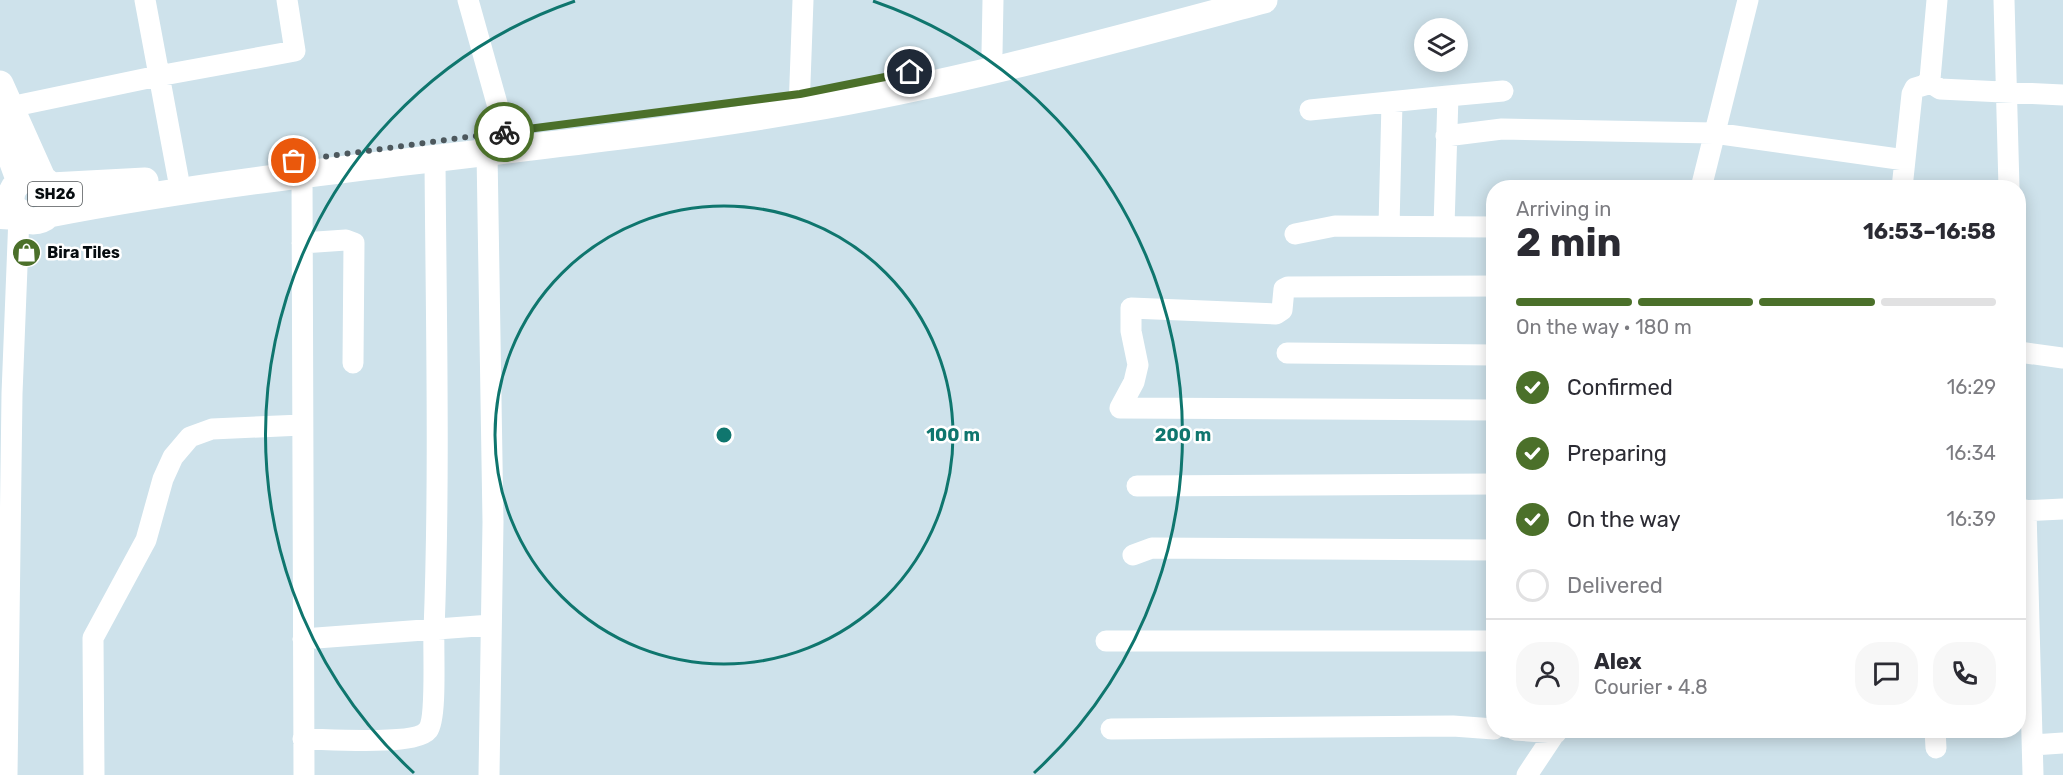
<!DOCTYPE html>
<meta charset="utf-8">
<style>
:root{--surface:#fff;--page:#f7f7f7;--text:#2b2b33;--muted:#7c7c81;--line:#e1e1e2;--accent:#4b702a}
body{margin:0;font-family:Rubik,sans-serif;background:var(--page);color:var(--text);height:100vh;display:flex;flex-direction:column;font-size:22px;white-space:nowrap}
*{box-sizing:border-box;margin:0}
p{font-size:20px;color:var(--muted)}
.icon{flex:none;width:33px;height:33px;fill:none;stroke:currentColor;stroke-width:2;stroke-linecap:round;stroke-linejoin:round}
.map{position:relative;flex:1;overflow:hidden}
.sheet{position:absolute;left:1486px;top:180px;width:540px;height:558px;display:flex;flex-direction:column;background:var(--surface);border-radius:24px;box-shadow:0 3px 15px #0003}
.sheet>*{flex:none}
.tools{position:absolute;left:1414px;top:18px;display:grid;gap:12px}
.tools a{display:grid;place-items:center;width:54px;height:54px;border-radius:50%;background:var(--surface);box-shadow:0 3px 15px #0003;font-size:30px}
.pin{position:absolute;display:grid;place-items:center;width:51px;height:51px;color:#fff;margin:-26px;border:3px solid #fff;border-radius:50%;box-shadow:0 2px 6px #0007}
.courier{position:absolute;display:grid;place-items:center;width:60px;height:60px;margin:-30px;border:4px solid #4b702a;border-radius:50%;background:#fff;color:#222;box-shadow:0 2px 8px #0007}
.overview em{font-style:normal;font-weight:700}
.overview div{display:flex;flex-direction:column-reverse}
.overview{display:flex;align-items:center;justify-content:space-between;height:102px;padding:0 30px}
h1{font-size:39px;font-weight:700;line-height:45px}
.bar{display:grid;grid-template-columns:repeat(4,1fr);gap:9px 6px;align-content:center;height:72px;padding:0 30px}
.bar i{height:8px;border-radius:4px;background:var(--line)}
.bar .on{background:var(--accent)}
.bar p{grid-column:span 4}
.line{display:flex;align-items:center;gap:15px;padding:0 30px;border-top:2px solid var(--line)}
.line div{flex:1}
.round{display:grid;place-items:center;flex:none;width:63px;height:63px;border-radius:24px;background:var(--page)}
ol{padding:0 30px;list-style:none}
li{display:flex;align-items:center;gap:18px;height:66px}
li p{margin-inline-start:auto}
li .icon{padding:6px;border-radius:50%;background:var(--accent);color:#fff;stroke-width:4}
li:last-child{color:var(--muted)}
li i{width:33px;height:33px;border:3px solid var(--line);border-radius:50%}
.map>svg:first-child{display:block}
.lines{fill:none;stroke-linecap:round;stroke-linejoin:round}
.minor{stroke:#fff;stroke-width:21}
.major{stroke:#fff;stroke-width:27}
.highway{stroke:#fff;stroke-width:32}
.done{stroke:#4d585d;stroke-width:6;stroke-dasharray:0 10.8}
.route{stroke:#4b702a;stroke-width:8}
.ring{fill:none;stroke:#0f766e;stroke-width:3}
.labels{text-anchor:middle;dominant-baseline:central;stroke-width:5;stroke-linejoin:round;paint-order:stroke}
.shield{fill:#fff;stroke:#515658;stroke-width:1.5}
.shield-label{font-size:15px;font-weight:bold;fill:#070d10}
.poi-label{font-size:16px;font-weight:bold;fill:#070d10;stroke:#fff;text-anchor:start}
.centre{fill:#0f766e;stroke:#fff;stroke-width:3}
.ring-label{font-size:18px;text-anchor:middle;font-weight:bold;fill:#0f766e;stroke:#fff;stroke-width:5;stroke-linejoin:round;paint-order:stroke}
</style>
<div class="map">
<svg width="2063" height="775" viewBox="0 0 2063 775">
<rect width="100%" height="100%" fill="#cee2eb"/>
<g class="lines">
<path class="minor" d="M145,0l33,177
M468,0l37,132
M2004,0l5,188
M992,53l1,-53
M1929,82l11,7 123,6
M1448,96l55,-5
M10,107l148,-31 137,-25 -8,-51
M799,110l4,-110
M1310,110l138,-14 -4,130
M1446,136l56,-7 212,4 191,27
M487,152l6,370 -4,253
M302,174l2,601
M1701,188l47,-188
M1902,188l10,-94 3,-6 10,-3 5,-6 7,-79
M1389,226l3,-124
M1295,234l40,-8 159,1
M302,243l44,-3 8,3 -1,120
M1494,286l-206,1 -4,2 -2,21 -6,4 -145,-6v23l7,34 -4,17 -14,26 374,2
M2019,352l44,6
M1287,353l207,2
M1137,486l357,-2
M2026,510l7,265
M2019,511l44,-2
M1133,555l19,-7 342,2
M303,639l188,-14
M1106,641h388
M1111,729l342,-3 41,3
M1515,730l41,3
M1935,730l1,18
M303,739c23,0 113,7 125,-9 9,-12 5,-80 6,-99 6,-158 2,-315 1,-473
M2033,745l30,-2
M7,775l5,-381 7,-178
M94,775l-1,-137 53,-98 17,-61 10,-22 17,-20 22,-8 90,-4
M1527,775l30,-45"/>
<path class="major" d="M0,84l43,96
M0,127l20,55
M11 199a22 22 0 1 1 44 0a22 22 0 1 1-44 0Z
M51,186l94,-5
M49,214c248,-48 501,-62 750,-104 157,-26 311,-69 465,-110"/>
<path class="highway" d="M0,213l18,1"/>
</g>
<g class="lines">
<path class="done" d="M294,161l210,-29"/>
<path class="route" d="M504,132l296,-38 110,-22"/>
</g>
<g class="ring">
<circle cx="724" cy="435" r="229"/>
<path d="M414 773A459 459 0 0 1 575 1M873 1A459 459 0 0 1 1034 773"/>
</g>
<defs>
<symbol id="shop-disc" viewBox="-11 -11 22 22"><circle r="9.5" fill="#4b702a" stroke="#fff"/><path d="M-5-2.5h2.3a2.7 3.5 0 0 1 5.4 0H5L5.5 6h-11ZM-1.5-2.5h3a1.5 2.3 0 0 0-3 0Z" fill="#fff"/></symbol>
</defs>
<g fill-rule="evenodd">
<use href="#shop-disc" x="10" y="236" width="33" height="33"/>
</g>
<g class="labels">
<rect class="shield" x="28" y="182" width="54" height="24" rx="4.5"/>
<g class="shield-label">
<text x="55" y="194">SH26</text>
</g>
<g class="poi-label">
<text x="47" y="252">Bira Tiles</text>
</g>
</g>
<circle cx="724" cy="435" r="9" class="centre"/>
<g class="ring-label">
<text x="953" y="441">100 m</text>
<text x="1183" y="441">200 m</text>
</g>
</svg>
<div class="tools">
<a><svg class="icon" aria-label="layers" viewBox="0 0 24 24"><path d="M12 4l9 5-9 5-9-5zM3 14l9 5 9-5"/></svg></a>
</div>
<div class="pin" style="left:294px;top:161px;background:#ea580c"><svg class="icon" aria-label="bag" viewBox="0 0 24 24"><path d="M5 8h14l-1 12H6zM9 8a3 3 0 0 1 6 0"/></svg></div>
<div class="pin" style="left:910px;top:72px;background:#1f2937"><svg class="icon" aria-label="home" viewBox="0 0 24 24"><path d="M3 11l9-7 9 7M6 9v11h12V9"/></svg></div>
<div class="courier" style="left:504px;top:132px"><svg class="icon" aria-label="bike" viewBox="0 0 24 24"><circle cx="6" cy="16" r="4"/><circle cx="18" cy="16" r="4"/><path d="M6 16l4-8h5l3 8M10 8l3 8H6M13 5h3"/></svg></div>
<section class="sheet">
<div class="overview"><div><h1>2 min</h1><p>Arriving in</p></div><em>16:53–16:58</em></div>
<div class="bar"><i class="on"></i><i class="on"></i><i class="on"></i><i></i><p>On the way · 180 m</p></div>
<ol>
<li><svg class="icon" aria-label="check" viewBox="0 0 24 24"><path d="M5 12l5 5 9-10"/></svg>Confirmed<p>16:29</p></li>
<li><svg class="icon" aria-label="check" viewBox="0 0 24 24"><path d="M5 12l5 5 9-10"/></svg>Preparing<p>16:34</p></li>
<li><svg class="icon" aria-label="check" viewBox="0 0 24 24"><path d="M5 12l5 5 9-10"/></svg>On the way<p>16:39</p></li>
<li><i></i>Delivered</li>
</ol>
<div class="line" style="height:108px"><a class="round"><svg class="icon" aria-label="person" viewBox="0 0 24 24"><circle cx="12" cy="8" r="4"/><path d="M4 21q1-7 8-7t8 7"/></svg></a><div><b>Alex</b><p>Courier · 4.8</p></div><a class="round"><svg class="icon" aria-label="chat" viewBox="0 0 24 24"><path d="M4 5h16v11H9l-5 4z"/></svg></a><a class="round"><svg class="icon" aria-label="phone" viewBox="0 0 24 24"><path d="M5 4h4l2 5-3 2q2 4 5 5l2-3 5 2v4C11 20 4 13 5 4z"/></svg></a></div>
</section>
</div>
